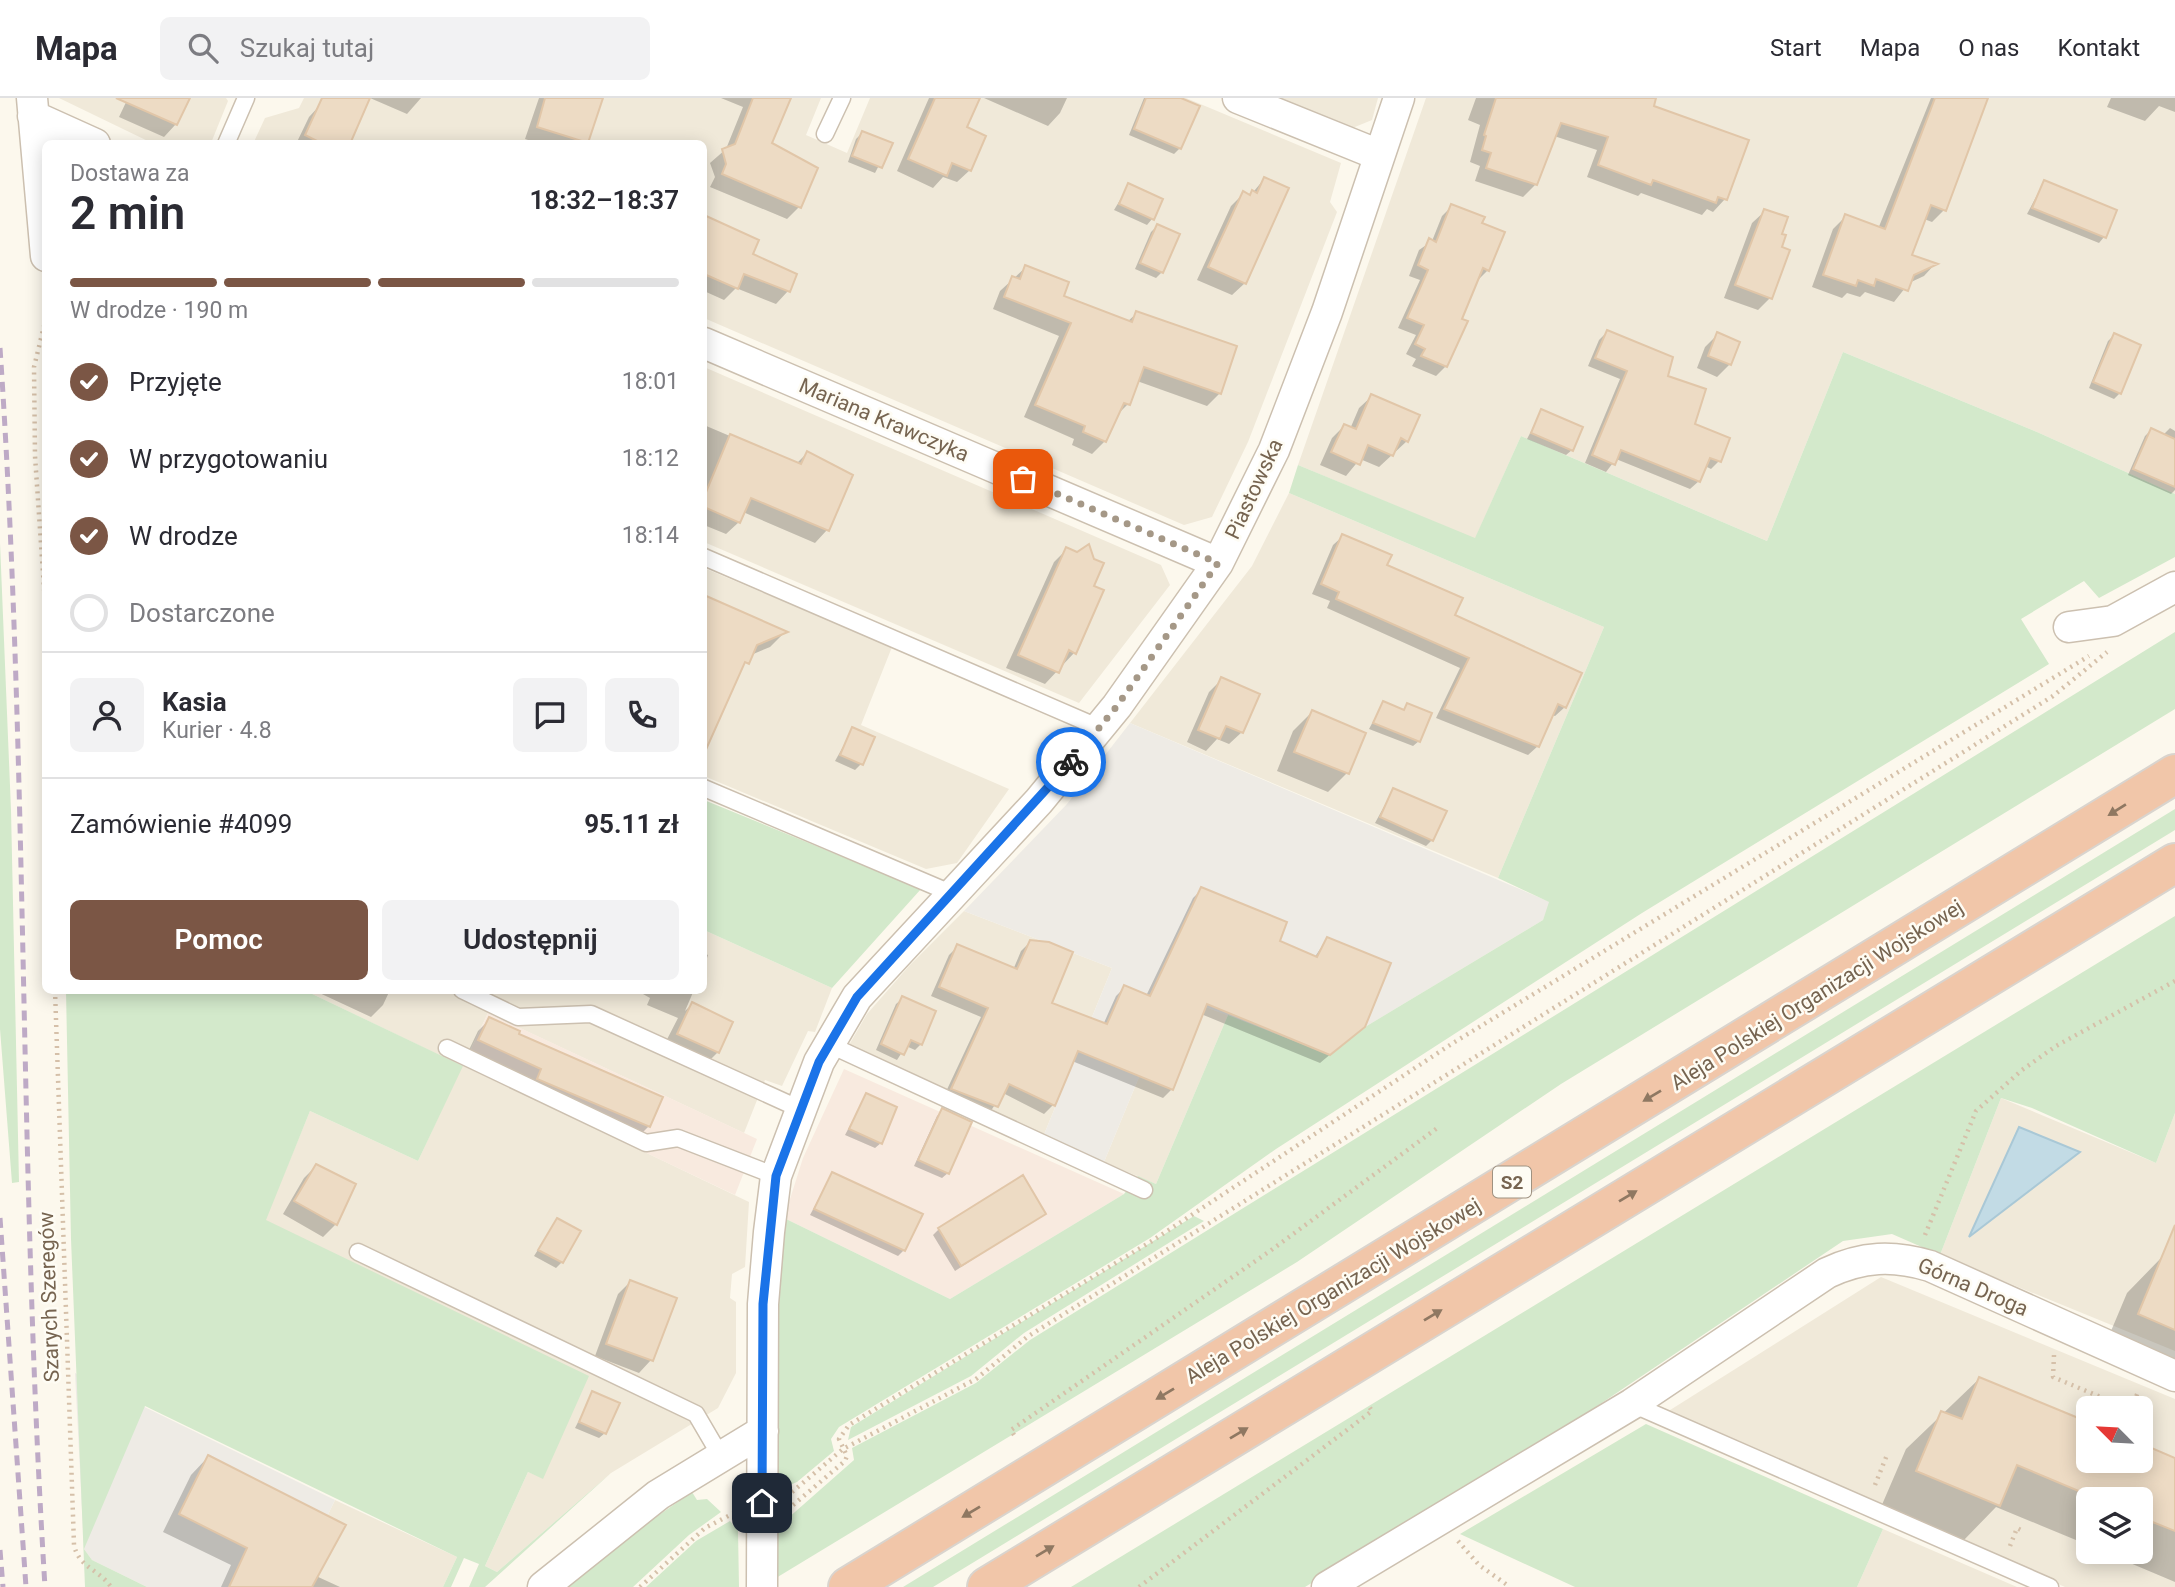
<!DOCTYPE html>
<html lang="pl">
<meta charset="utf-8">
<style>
:root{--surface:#fff;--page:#f2f2f3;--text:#2b2b33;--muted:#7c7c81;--line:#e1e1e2;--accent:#7b5645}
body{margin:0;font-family:Roboto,sans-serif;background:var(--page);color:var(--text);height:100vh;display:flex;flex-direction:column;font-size:26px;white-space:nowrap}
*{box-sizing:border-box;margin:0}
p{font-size:23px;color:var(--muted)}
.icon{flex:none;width:38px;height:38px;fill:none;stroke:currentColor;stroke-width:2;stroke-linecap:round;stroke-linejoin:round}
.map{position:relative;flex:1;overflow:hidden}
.drawer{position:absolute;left:42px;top:42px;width:665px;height:854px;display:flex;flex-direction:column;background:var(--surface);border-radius:10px;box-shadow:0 4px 18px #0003}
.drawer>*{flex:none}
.needle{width:46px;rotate:294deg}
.fabs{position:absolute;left:2076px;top:1298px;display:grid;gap:14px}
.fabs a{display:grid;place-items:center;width:77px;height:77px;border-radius:10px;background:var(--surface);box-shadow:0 4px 18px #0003;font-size:35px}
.pin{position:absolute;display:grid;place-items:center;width:60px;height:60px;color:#fff;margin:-30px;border-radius:14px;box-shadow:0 4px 10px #0006}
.courier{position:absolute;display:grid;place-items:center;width:70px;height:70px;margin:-35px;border:5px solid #1a73e8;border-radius:50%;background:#fff;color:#222;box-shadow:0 2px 9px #0007}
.summary em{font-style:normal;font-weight:600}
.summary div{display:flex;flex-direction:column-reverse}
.summary{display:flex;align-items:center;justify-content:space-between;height:119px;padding:0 28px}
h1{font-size:46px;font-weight:600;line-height:52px}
.bar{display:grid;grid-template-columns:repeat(4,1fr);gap:10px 7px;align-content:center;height:84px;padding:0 28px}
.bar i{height:9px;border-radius:5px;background:var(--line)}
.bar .selected{background:var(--accent)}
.bar p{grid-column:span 4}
.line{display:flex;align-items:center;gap:18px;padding:0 28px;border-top:2px solid var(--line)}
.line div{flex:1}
.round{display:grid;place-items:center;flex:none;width:74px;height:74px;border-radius:10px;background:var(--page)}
ol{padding:0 28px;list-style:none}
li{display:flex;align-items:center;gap:21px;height:77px}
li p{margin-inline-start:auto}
li .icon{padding:7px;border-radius:50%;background:var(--accent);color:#fff;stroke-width:4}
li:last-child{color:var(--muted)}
li i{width:38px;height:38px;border:4px solid var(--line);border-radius:50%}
.button{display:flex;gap:14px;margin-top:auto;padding:14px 28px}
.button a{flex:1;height:80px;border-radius:10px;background:var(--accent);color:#fff;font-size:28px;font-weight:600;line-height:80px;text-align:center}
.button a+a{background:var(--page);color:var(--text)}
header{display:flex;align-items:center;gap:42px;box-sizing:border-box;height:98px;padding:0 35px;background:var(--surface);border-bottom:2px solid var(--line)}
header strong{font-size:33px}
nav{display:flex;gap:38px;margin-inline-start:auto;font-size:24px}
.search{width:490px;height:63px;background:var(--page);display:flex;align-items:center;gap:18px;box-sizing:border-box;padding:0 24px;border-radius:10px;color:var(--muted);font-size:26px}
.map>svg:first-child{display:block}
.residential{fill:#f0e9d9;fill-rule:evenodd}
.commercial{fill:#f8eadf}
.industrial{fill:#eeebe5}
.green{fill:#d3e9cb}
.water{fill:#c2dbe5;stroke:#a9c8d6;stroke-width:2}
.shadow{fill:#0003}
.building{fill:#eddbc4;stroke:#e1c6a8;stroke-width:2}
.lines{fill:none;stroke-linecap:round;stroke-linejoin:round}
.lane-casing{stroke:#ccc0b0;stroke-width:19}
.street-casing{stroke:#ccc0b0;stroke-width:33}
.highway-casing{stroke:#d9d4ce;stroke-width:42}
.path{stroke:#d5c0a9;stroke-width:4.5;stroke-dasharray:2 5;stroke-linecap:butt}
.lane{stroke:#fff;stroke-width:16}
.street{stroke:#fff;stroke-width:30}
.highway{stroke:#f1c6a9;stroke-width:38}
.rail{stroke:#beaac6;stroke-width:5;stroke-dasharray:10 7;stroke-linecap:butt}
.oneway{fill:#8f7862}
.done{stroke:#a59887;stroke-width:7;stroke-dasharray:0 12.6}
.route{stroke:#1a73e8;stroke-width:9}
.labels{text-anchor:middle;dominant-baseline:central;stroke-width:5;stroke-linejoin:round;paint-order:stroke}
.shield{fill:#fefcf4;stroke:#9f9281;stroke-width:2}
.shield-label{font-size:19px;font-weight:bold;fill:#766450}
.street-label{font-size:21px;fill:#766450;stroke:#fefcf4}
</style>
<header>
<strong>Mapa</strong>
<div class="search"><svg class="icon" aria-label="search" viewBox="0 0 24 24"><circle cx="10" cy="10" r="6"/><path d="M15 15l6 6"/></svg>Szukaj tutaj</div>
<nav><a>Start</a><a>Mapa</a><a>O nas</a><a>Kontakt</a></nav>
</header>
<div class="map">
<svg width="2175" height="1489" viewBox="0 0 2175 1489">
<rect width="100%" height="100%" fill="#fcf8ed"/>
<path class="residential" d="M59,0h167l2,3 -17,42 -57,1z
M304,0h517l-15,37 41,18 23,-55h316l155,65 -11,39 7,10 -89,230 -36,75 -28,8 -480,-207v-174h-451l12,-26 34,-10z
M1277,0h101l-6,22 -22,9z
M1426,0h749v396l-138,-62 -194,-80 -76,189 -246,-105 -46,103 -177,-74z
M704,269l457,198 9,20 -91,118 -375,-161z
M1289,395l315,134 -106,251 -368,-155 122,-157z
M704,470l188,79 -31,78 148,64 -52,74 -31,6 -222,-93z
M964,813l148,57 -69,169 -181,-82 -1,-5 -12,-5 18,-31 42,-48z
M704,832l128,58 -17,44 -7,-1 -26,55 -17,-6 -21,53 -256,-120 -25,52 286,137 -4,65 -13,7 -2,24 6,4v71l-18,35 -107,65 -114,99 -12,-6 43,-94 15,6 -278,-258 45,-109 108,50 44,-95 -156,-75 398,-1z
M1203,908l25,9 -72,169 -52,-22 42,-102z
M2001,1000l155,65 19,-50v238l-235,-96z
M1881,1179l294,122v188h-110l-398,-175zM2088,1311h52v52h-52zM2088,1402h52v52h-52z
M335,1402l122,57 -14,30h-150z
M1883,1431l134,58h-160z"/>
<path class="commercial" d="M488,915l269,126 -22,56 -272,-129z
M844,971l280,125 -174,105 -166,-81 19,-60z"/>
<path class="industrial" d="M1130,625l420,179 -7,18 -178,107 -35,28 -127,-49 -57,54 -42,102 -51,-20 -10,-5 69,-169 -148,-57 103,-107z
M75,1275l260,127 -42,87h-146l-55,-27 -8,-11z"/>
<path class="green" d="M1843,254l194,80 138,62v63l-76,41 -15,-17 -63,38 28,45 -407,249 -366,236 -126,89 -311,189 -8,12 3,12 -37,31 -21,9 1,-158 7,-115 166,81 174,-105 14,-18 18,8 72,-169 102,40 35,-28 178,-107 6,-18 -51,-24 106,-251 -315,-134 9,-28 177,73 46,-102 246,105z
M0,445l11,267 8,372 -7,1 -12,-154z
M2175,534v77l-614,375 -264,178 -521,316v-51l9,-3 2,-5 67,-59 -2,-12 124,-65 54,-43z
M704,702l217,89 -89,99 -128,-58z
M2175,711v21l-1242,757h-30z
M2175,818v197l-19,50 -124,-55 -31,-10 -61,157 -48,-21 -49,7 -289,194 -249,152h-234z
M66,893h240l157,75 -45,95 -108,-50 -44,109 323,156 -46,103 -15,-7 -43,94 12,6 114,-99 -126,114h-16l10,-23 -15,-6 -13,29h-8l14,-30 -312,-151 -61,143 8,11 55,27h-62l-14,-348z
M1194,1118l10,5 -180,112 -53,43 -123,64 3,-13z
M1646,1326l237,105 -26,58h-282l-115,-53z
M692,1394l5,8 10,-1 14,13 -32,23 -56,52h-65l68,-56z
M730,1423l8,10 1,56h-93l50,-46z"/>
<path class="water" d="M2019,1029l61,25 -111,85z"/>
<path class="shadow" d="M128,0h60l-12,26 -12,13 -45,-20z
M370,0h51l-14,16z
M539,0h63l-15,44 -47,2 -15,-5z
M721,0h68l-20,46 30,63 -12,12 -77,-32 5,-10 -5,-14 16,-14 17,-42z
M929,0h49l-14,30 6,42 -13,12 -14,-5 -10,11 -36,-17z
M984,0h83l-7,15 -12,13z
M1144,0h33l3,50 -6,6 -45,-19z
M1476,0h165l11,9 73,92 -12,13 -6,-3 -5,6 -61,-22 -3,3 -51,-19 10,-27 -43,-14 -19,49 -12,12 -48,-16 5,-15 -10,-4 10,-37 -12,-5z
M1931,0h55l-42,112 -12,12 -8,-3 -14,38 25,7 -11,12 -15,7 -15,19 -29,-10 -5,5 -13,-4 -5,5 -30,-11 21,-58 12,-12 33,12z
M2111,0h64v14l-16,-6 -14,15 -38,-14z
M321,6l27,40h-52l13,-27z
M862,35l28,11 -15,29 -27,-11 8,-23z
M1264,81l-19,104 -13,12 -35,-15 34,-74 12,-12 7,2z
M2044,84l60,55 -5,6 -72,-29z
M1129,87l23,34 -5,6 -33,-15z
M1452,108l28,18 8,46 -10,10 -18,40 -14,46 -10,10 -24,-10 4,-7 -10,-5 10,-19 -18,-7 22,-48 -11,-4 10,-26 13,-9 10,-25z
M1765,113l5,87 -12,12 -34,-12 28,-75z
M704,119l53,23 -7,15 38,36 -12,13 -40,-16 -12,12 -20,-9z
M1157,128l5,46 -6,6 -21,-9 16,-37z
M1026,169l36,30 65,25 10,-9 83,80 -13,13 -70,-25 -9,23 -12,12 -11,25 -13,13 -20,-9 2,-6 -50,-22 35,-81 -66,-27 7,-18z
M1607,234l58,45 28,48 26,36 -8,8 -6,-3 -6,15 -9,8 -74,-30 -10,13 -21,-9 35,-84 -32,-13 11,-26z
M1718,236l12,30 -13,13 -20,-9 8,-21z
M2114,237l6,58 -6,6 -25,-11 19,-47z
M1372,298l35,45 -28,26 -19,-8 -14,17 -26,-11 12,-27 12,-12 6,3 9,-21z
M1541,314l31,38 -6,5 -39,-16z
M704,327l92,39 11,-11 43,23 -23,54 -12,13 -72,-31 -4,10 -13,12 -22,-9z
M2170,330l5,3v59l-4,4 -43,-19 17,-39 6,-6 13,4z
M1343,438l110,80 112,91 -10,9 -3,-1 -14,31 -10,9 -92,-37 24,-50 -133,-60 3,-7 -18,-7 21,-49z
M1067,451l25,38 -18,66 -29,31 -39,-16 48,-106z
M706,500l79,34 -15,15 -19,8 -12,16 -35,79v-149z
M1222,581l20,53 -13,12 -12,-5 -11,12 -19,-9 22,-50z
M1383,605l19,8 5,-6 12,36 -6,5 -44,-17z
M1312,614l35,61 -19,19 -51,-21 16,-40z
M853,631l8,35 -6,6 -20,-9z
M1393,692l39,50 -6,6 -51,-23z
M1202,791l75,53 37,16 13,-19 36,88 -43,36 -119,-49 -29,75 -9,9 -91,-37 -19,44 -9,9 -41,-21 -15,22 -45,-17 38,-81 -50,-21 18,-41 9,-9 55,24 8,-19 10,-10 18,63 54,21 13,-29 9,-9 21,9 47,-98z
M704,855l4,2 -4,12z
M313,892h77l-7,15 -12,12z
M636,892h58l-9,21 7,-7 26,48 -19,19 -39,-18 18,-35 -31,-13 3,-7z
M902,901l19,45 -6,6 -9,-4 -9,14 -21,-10 20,-46z
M490,921l27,16 132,91 -12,12 -169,-86 10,-21z
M866,997l15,48 -6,5 -30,-13z
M943,1012l5,63 -6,5 -28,-12 23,-50z
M316,1068l20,58 -13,13 -40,-23 21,-36z
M832,1076l72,76 -6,6 -88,-41z
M1044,1115l-89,58 -22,-36 6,-6z
M557,1122l5,42 -6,6 -22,-12z
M2175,1157v125l-72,-30 24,-57 35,-36z
M630,1184l45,17 -24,61 -12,13 -44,-17 23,-62z
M1979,1281l109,82 87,-1v122l-71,-30h36v-52h-52v45l-92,-38 -33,34 -82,-34 25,-58z
M593,1295l12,40 -6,5 -24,-10z
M208,1359l108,119 24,11h-119l10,-22 -68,-33 28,-57z"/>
<path class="building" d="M116,0h74l-13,27z
M322,0h48l-20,46h-27l-18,-9z
M545,0h58l-15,45 -51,-16z
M753,0h38l-19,45 46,25 -17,40 -79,-34 4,-10 -4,-15 13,-5z
M935,0h45l-13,29 19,9 -15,35 -19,-8 -5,13 -39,-17z
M1146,0h35l19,8 -19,43 -47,-20z
M1496,0h160l-2,8 95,34 -22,60 -9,-3 -2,6 -63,-23 -2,5 -53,-20 10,-28 -47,-14 -24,62 -51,-17 5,-15 -9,-3 4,-14 -2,-1z
M1935,0h53l-42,113 -15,-6 -19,50 26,9 -24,11 -6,16 -32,-12 -2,7 -16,-6 -2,6 -33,-11 22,-61 40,15z
M862,33l31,12 -11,25 -30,-12z
M1264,79l25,11 -43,96 -38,-17 35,-76 7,4 2,-5 5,3z
M2044,82l73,30 -11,28 -74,-30z
M1128,85l35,16 -9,21 -35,-16z
M1451,106l34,13 -3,6 23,9 -16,39 -6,-3 -21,51 6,2 -21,46 -26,-11 4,-7 -10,-5 9,-19 -17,-7 21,-48 -10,-5 11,-27 7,4z
M1764,111l24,8 -6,17 4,1 -4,12 8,3 -18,49 -37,-14z
M704,117l55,25 -6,14 44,20 -7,18 -46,-18 -6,15 -34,-15z
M1157,126l23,10 -17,39 -23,-10z
M1025,167l44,17 -5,14 68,26 4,-11 101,35 -16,48 -77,-27 -14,38 -6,-2 -18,39 -23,-10 2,-6 -50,-21 36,-82 -67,-26 8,-21 8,3z
M1607,232l66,27 -5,19 38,13 -11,35 35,14 -9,24 -11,-4 -10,24 -79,-32 -6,15 -23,-10 35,-84 -32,-13z
M1717,234l23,10 -9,23 -23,-9z
M2114,235l27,12 -20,49 -28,-12z
M1371,296l49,21 -12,27 -7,-4 -8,18 -25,-11 -8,20 -29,-13 13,-28 12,5z
M1541,311l42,18 -10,24 -42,-18z
M2151,330l24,11v48l-42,-18z
M730,336l71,30 6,-13 46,24 -24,56 -78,-33 -11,25 -36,-16v-10z
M1342,436l50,21 -5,10 76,33 -8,17 127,58 -16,35 -8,-4 -19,43 -95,-38 25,-51 -133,-59 3,-7 -18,-8z
M1089,446l5,15 10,4 -10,23 10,4 -28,64 -7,-4 -10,23 -41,-18 48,-108 11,5z
M704,497l84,37 -31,13 -8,19 -4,-2 -41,92z
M1221,579l39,17 -17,39 -17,-7 -6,13 -22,-9z
M1383,603l21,9 3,-7 25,10 -12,29 -47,-19z
M1312,612l54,23 -17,41 -55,-22z
M852,629l23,10 -12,28 -23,-10z
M1393,690l54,23 -14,30 -53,-24z
M1201,789l86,35 -7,19 37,16 10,-20 64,26 -26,64 -35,28 -123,-51 -34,86 -95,-39 -23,55 -46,-22 -11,23 -47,-18 37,-81 -49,-21 18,-43 60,25 13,-29 19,2 24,10 -21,51 55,21 17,-39 26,11z
M902,898l34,15 -14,34 -11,-5 -7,15 -23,-11z
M692,904l41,20 -14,31 -42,-19z
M489,919l31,14 -1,3 144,63 -13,30 -113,-48 4,-10 -63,-29z
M866,995l31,14 -15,37 -33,-15z
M942,1010l30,14 -23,52 -31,-14z
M316,1066l40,20 -19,41 -43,-24z
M832,1074l91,42 -18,37 -91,-42z
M1023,1077l23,39 -85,52 -23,-38z
M557,1120l24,13 -18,32 -25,-13z
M2175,1127v105l-37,-16z
M630,1182l47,18 -24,63 -47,-17z
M1979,1279l109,45v39h52v-18l35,15v73l-35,-14v-17h-40l-83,-35 -17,41 -84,-35 25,-60 21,8z
M592,1293l28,12 -14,31 -27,-12z
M208,1357l138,70 -34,62h-83l18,-39 -68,-34z"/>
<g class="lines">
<defs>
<path id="lane" d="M825,36l17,-36
M226,46l20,-46
M704,459l396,171
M704,690l249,106
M462,892l56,27 73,-3 209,95
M828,946l316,146
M447,950l199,95 32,-5 98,38
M358,1154l338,162 24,41
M1632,1306l418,183"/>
<path id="street" d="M32,0l14,158
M1238,0l141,57
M33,18l62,28
M704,245l514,220
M2069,529l44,-6 62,-34
M543,1489l115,-92 105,-64
M762,1489l1,-283 6,-72 7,-56 43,-114 38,-65 182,-196 78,-95 101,-143 56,-113 53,-138 72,-214
M1327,1489l305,-183 195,-131c36,-17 66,-18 103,-7l245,110"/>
<path id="highway" d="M848,1489l1327,-813
M987,1489l1188,-724"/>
</defs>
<use href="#lane" class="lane-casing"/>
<use href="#street" class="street-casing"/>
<use href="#highway" class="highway-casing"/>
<path class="path" d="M46,220l-12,49 1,89 11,161
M55,892l19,555c5,23 25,24 37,42
M1925,1137l51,-124 46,-41 34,-24 119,-65
M2054,1257l-1,22 76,32
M2131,1311l7,-17
M1014,1337l-3,-5 259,-179 170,-125
M1875,1387l12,-30
M792,1394l51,-43 133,-70 51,-42 1026,-641 54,-44
M793,1407l52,-44 2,-5 -8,-17 10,-14 303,-184 301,-198 636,-387
M1458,1443l21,24 31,22
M2010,1448l7,-18 4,2
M640,1489l65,-59 29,-15
M1139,1489l233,-176 -4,-6"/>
<use href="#lane" class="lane"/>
<use href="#street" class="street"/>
<use href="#highway" class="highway"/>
<path class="rail" d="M0,250c28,413 19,826 45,1239
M0,1120l26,369
M0,1452l3,37"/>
</g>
<defs><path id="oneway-solid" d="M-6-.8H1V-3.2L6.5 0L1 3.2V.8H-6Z" transform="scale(1.75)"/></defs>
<g class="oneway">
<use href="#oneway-solid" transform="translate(2117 712) rotate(148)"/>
<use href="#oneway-solid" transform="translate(1652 998) rotate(149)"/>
<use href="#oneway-solid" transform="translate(1628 1098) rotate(-31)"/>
<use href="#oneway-solid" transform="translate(1433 1217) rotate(-31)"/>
<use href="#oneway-solid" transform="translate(1165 1296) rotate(149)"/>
<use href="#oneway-solid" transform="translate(1239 1335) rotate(-31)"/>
<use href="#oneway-solid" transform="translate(971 1414) rotate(149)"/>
<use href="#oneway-solid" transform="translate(1045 1453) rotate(-31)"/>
</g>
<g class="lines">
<path class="done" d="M1023,381l195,84 -101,143 -46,56"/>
<path class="route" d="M762,1405l1,-199 13,-128 43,-114 38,-65 214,-235"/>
</g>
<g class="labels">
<rect class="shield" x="1493" y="1068.5" width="38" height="31" rx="5"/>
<g class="shield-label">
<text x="1512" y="1084">S2</text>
</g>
<g class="street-label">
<text transform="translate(884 322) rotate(23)">Mariana Krawczyka</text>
<text transform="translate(1254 391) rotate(-65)">Piastowska</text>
<text transform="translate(1817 897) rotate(-32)">Aleja Polskiej Organizacji Wojskowej</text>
<text transform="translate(1973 1189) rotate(23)">Górna Droga</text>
<text transform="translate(1333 1193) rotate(-31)">Aleja Polskiej Organizacji Wojskowej</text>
<text transform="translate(49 1199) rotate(-92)">Szarych Szeregów</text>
</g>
</g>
</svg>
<div class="fabs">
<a><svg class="needle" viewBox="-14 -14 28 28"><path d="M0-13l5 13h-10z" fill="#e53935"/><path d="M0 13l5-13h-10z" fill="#7c7c81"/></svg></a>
<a><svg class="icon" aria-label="layers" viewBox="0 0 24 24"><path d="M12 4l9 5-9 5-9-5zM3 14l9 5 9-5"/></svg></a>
</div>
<div class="pin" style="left:1023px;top:381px;background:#ea580c"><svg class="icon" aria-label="bag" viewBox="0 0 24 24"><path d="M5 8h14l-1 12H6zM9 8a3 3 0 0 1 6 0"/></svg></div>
<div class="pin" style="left:762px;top:1405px;background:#1f2937"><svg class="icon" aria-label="home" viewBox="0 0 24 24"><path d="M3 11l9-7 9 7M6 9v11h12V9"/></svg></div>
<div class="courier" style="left:1071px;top:664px"><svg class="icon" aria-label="bike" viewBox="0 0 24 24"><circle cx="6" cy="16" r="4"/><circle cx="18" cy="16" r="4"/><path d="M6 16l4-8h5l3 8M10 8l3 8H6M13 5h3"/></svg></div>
<section class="drawer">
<div class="summary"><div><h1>2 min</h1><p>Dostawa za</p></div><em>18:32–18:37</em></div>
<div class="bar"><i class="selected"></i><i class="selected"></i><i class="selected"></i><i></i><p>W drodze · 190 m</p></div>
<ol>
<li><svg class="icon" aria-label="check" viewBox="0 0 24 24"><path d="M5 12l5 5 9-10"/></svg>Przyjęte<p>18:01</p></li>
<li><svg class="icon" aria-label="check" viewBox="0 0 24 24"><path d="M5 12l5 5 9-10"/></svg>W przygotowaniu<p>18:12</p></li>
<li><svg class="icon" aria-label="check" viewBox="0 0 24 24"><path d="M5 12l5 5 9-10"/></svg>W drodze<p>18:14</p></li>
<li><i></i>Dostarczone</li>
</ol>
<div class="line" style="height:126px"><a class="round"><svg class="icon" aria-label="person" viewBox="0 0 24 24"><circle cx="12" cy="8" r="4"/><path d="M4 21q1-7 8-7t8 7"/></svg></a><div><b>Kasia</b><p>Kurier · 4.8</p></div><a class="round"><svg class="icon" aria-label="chat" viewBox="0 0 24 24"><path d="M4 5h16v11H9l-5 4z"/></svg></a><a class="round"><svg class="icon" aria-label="phone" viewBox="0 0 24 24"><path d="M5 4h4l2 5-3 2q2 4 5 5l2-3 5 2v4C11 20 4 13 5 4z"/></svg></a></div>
<div class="line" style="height:91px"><div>Zamówienie #4099</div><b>95.11 zł</b></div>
<div class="button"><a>Pomoc</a><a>Udostępnij</a></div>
</section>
</div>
